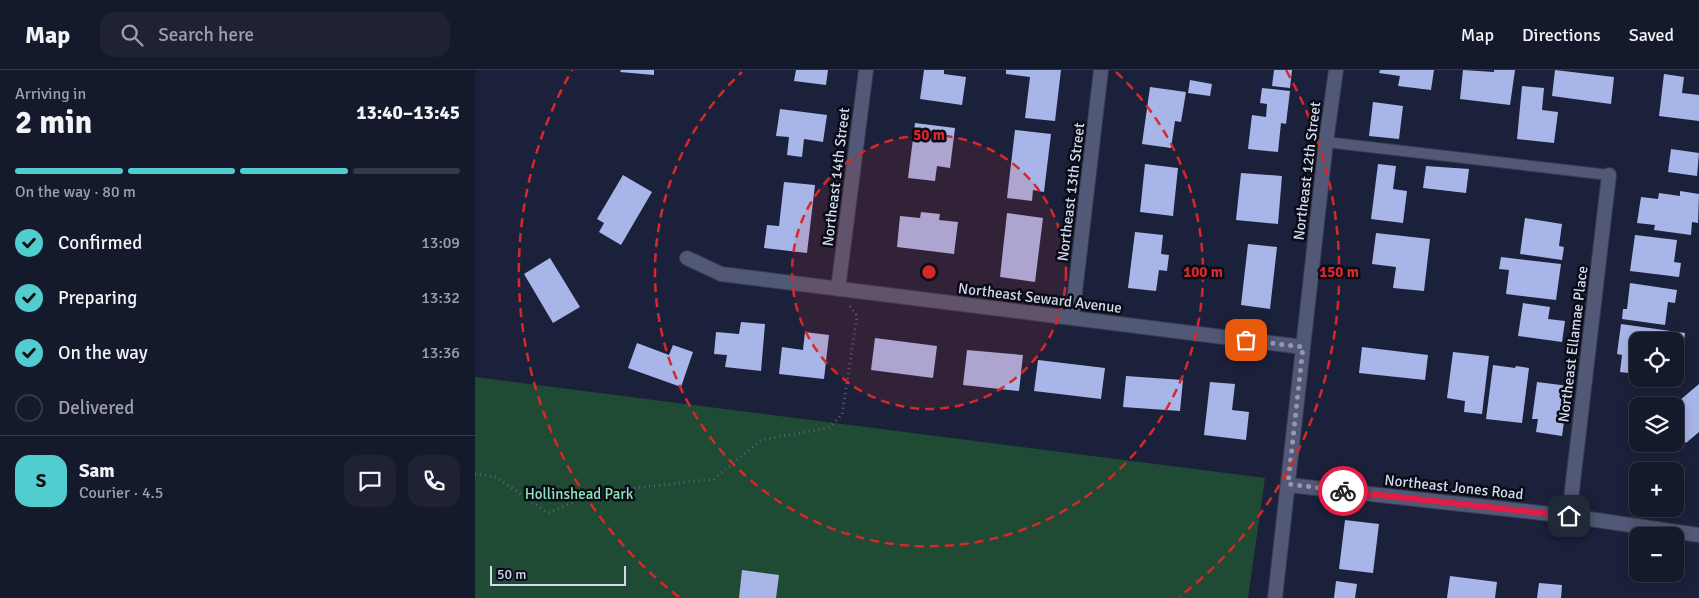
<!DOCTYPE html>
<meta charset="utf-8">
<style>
:root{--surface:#15192c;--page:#1e2234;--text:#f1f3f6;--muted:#9da0a9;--line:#343848;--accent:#52cdcf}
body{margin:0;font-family:Signika,sans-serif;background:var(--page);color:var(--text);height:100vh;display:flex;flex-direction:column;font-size:19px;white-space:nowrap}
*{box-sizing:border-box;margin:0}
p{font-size:16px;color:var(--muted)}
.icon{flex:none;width:28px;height:28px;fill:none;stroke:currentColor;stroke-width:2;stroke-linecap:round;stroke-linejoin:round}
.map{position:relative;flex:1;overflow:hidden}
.panel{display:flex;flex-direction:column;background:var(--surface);width:475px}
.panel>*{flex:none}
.tools{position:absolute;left:1154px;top:262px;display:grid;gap:10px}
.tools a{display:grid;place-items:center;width:55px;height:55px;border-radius:10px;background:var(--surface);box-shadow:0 2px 12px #0003,0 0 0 1px var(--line);font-size:25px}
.scale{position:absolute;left:15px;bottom:12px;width:136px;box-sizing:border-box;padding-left:5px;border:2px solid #d4d9eb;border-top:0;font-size:14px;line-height:18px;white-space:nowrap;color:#d4d9eb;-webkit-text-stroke:4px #090c17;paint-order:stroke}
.pin{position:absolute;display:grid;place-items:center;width:42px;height:42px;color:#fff;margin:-21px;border-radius:10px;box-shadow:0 2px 8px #0006}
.courier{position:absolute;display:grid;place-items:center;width:50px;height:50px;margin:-25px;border:4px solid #e11d48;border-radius:50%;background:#fff;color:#222;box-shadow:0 1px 6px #0007}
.headline em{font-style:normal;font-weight:700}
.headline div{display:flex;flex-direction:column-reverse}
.headline{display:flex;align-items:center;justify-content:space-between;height:85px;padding:0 15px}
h1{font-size:32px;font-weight:700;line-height:38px}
.bar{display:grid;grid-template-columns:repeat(4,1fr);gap:8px 5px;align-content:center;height:60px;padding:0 15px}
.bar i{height:6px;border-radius:4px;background:var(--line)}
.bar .selected{background:var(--accent)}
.bar p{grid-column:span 4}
.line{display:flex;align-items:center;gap:12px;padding:0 15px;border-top:1px solid var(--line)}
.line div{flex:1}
.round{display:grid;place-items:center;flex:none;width:52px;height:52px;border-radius:15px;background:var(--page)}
ol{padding:0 15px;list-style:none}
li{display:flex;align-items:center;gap:15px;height:55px}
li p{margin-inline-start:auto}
li .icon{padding:5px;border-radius:50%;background:var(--accent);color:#111;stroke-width:4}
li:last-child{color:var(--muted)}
li i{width:28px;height:28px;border:2px solid var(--line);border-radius:50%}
header{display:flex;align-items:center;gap:30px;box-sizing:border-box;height:70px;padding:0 25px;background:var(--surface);border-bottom:1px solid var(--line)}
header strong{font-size:24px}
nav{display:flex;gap:28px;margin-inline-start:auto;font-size:18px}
.search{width:350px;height:45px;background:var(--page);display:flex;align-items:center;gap:12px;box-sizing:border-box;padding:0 18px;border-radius:15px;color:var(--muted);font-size:19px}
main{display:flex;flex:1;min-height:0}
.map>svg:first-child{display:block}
.green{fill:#1f4a34}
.building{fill:#a8b5e8}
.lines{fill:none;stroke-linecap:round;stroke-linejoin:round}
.service-casing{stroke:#383c51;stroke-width:12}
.minor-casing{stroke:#383c51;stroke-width:16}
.path{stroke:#5c6178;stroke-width:3;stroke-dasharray:1 4;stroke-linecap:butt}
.service{stroke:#515976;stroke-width:10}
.minor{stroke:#515976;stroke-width:14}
.done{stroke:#9499ad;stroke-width:5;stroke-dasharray:0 9}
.route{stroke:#e11d48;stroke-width:6}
.ring{fill:none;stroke:#d62828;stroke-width:2.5;stroke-dasharray:9 6}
.labels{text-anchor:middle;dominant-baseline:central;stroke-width:5;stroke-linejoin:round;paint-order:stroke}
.street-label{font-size:15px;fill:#d4d9eb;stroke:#090c17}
.park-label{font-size:15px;fill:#91e5b7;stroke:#090c17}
.centre{fill:#d62828;stroke:#090c17;stroke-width:2.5}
.ring-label{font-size:15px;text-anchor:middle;font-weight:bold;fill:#d62828;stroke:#090c17;stroke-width:5;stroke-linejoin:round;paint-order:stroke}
</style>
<header>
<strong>Map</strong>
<div class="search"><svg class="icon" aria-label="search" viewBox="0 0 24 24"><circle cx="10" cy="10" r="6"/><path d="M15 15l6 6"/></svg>Search here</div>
<nav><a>Map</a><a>Directions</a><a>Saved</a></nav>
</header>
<main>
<section class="panel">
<div class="headline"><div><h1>2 min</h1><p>Arriving in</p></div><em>13:40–13:45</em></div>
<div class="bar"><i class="selected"></i><i class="selected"></i><i class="selected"></i><i></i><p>On the way · 80 m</p></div>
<ol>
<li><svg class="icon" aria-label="check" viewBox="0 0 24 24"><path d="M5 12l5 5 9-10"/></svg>Confirmed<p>13:09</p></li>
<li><svg class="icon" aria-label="check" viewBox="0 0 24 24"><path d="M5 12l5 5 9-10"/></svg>Preparing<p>13:32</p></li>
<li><svg class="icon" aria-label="check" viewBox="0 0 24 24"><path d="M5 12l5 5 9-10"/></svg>On the way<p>13:36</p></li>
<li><i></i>Delivered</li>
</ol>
<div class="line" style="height:90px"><b class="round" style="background:var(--accent);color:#111">S</b><div><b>Sam</b><p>Courier · 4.5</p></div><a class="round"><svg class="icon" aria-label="chat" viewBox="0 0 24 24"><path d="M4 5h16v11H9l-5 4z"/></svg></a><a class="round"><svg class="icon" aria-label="phone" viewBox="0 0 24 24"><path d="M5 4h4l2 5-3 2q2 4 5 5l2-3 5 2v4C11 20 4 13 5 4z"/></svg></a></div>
</section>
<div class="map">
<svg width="1224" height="528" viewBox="0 0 1224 528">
<rect width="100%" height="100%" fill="#1c213b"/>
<path class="green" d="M0,307l790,101 -17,120h-773z"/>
<path class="building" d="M146,0h33v5l-34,-3z
M321,0h32l-2,15 -32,-4z
M449,0h20v4l22,3 -4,28 -42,-6z
M531,0h55l-6,51 -30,-3 5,-41 -24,-3z
M799,0h18l-2,18 -18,-2z
M905,0h54l-3,20 -33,-4 2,-10 -21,-3z
M988,0l31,2v-2h21l-5,35 -50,-6z
M1080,0l59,7 -3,27 -59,-8z
M1189,4l20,3 -2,16 17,2v26l-40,-5z
M715,10l22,4 -2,12 -22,-3z
M1047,16l22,2 -2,22 16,2 -4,31 -37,-4z
M675,17l36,5 -5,30 -6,-1 -4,27 -29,-4z
M787,18l28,3 -4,33 -5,-1 -3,29 -30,-3 4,-34 14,2 1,-13 -7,-1z
M898,32l30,4 -4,33 -30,-3z
M305,39l47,6 -4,27 -19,-3 -2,18 -15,-2 2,-18 -13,-1z
M440,53l40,5 -5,40 -13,-2 -2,15 -27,-3z
M540,60l36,4 -7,58 -11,-2 -1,11 -25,-3z
M1196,79l28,4 -2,23 -29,-4z
M670,94l33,4 -5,48 -33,-4z
M903,94l18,2 -3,23 14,2 -4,32 -32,-4z
M951,96l43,3 -3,24 -43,-5z
M766,103l41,3 -4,48 -42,-4z
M148,105l29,17 -31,53 -22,-13 5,-9 -7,-4z
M309,112l31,3 -8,68 -43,-5 3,-23 12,1z
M1205,121l19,3 -1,29 -6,-1 -1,13 -37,-5 1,-5 -18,-2 4,-26 17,2 1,-6 21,3z
M446,142l19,2 -1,6 19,2 -4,32 -57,-7 3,-31 20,2z
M532,143l36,5 -8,64 -35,-5z
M1050,148l37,6 -3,22 5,1 -2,13 -42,-6z
M660,162l28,3 -2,19 8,1 -2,16 -8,-1 -3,21 -28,-3z
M901,163l54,6 -6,52 -31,-3 3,-21 -24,-3z
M1160,165l42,5 -3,22 7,1 -2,14 -49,-6z
M773,174l29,3 -7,62 -29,-4z
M1026,187l60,7 -5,36 -50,-6 3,-24 -10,-1z
M75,188l30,49 -27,16 -29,-49z
M1155,213l47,7 -2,13 -7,-1 -3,23 -43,-6 1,-10h4z
M1048,233l27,4 -2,12 17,2 -3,21 -44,-6z
M266,252l24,2 -4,47 -36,-4 2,-12 -13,-1 2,-22 23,2z
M1146,254l64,9 -2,15 -8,-1v-6h-38v33l-17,-2 2,-17 -5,-1z
M330,262l24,3 -5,44 -45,-5 3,-27 21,3z
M400,268l62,8 -4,32 -62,-8z
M162,273l32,12 4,-10 20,7 -12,35 -53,-19z
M887,277l66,8 -3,25 -66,-7z
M492,280l56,5 -4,36 -56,-6z
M978,282l36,4 -7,58 -18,-2 1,-11 -18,-3z
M563,290l67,8 -4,31 -67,-8z
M1018,295l22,3 1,-2 13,2 -7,55 -36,-4z
M651,306l57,4 -3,31 -57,-4z
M735,312l25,2 -3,26 17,2 -3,28 -42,-5z
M1062,312l32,4 -7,50 -26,-4 2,-13h-6z
M1224,314v48l-13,11 -11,-14v-23h-2z
M870,450l34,4 -6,49 -34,-4z
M267,500l37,5 -3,23h-37z
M975,506l47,6 -2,16h-48z
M861,511l21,3 -2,14h-21z
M1064,513l23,2 -1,13h-24z"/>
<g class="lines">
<defs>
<path id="service" d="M851,72l283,33"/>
<path id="minor" d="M212,188l34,16 582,73
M363,219l28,-219
M597,248l29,-248
M813,415l281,31 130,19
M1094,446l40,-341
M800,528l51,-456 10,-72"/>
</defs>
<use href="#service" class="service-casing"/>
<use href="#minor" class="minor-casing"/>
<path class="path" d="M0,404l21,3 52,36 46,-20 120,-14 47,-39 67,-12 14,-13 15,-99 -7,-10"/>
<use href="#service" class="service"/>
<use href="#minor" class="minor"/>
</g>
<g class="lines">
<path class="done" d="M771,270l57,7 -15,137 55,7"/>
<path class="route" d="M868,421l226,25"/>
</g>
<circle cx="454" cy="202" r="137" fill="#d62828" fill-opacity=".12"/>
<g class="ring">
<circle cx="454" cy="202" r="137"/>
<path d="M641 2A274 274 0 1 1 267 2"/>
<path d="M204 527A410 410 0 0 1 97 0M811 0A410 410 0 0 1 704 527"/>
</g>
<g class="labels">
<g class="street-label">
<text transform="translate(832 101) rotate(-83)">Northeast 12th Street</text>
<text transform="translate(361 107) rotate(-83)">Northeast 14th Street</text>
<text transform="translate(596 122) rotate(-83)">Northeast 13th Street</text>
<text transform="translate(565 228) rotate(7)">Northeast Seward Avenue</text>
<text transform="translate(1098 274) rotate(-83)">Northeast Ellamae Place</text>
<text transform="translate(979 417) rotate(6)">Northeast Jones Road</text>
</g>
<g class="park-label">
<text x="104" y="424">Hollinshead Park</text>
</g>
</g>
<circle cx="454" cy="202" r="8" class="centre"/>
<g class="ring-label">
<text x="454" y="70">50 m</text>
<text x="728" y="207">100 m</text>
<text x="864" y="207">150 m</text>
</g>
</svg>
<div class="tools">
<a><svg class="icon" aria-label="locate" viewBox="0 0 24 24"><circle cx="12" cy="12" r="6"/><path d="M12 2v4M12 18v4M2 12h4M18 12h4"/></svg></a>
<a><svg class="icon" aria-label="layers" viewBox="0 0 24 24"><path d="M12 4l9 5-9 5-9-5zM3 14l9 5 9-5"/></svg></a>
<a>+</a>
<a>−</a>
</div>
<div class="scale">50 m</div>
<div class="pin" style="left:771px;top:270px;background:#ea580c"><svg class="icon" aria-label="bag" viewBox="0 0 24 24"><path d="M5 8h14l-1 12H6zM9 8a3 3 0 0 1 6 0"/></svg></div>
<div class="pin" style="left:1094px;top:446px;background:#1f2937"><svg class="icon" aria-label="home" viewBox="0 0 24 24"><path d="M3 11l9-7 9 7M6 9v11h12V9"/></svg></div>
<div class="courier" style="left:868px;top:421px"><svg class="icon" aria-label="bike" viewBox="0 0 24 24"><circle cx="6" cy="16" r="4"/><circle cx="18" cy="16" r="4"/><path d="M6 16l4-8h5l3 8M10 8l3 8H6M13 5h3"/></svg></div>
</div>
</main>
